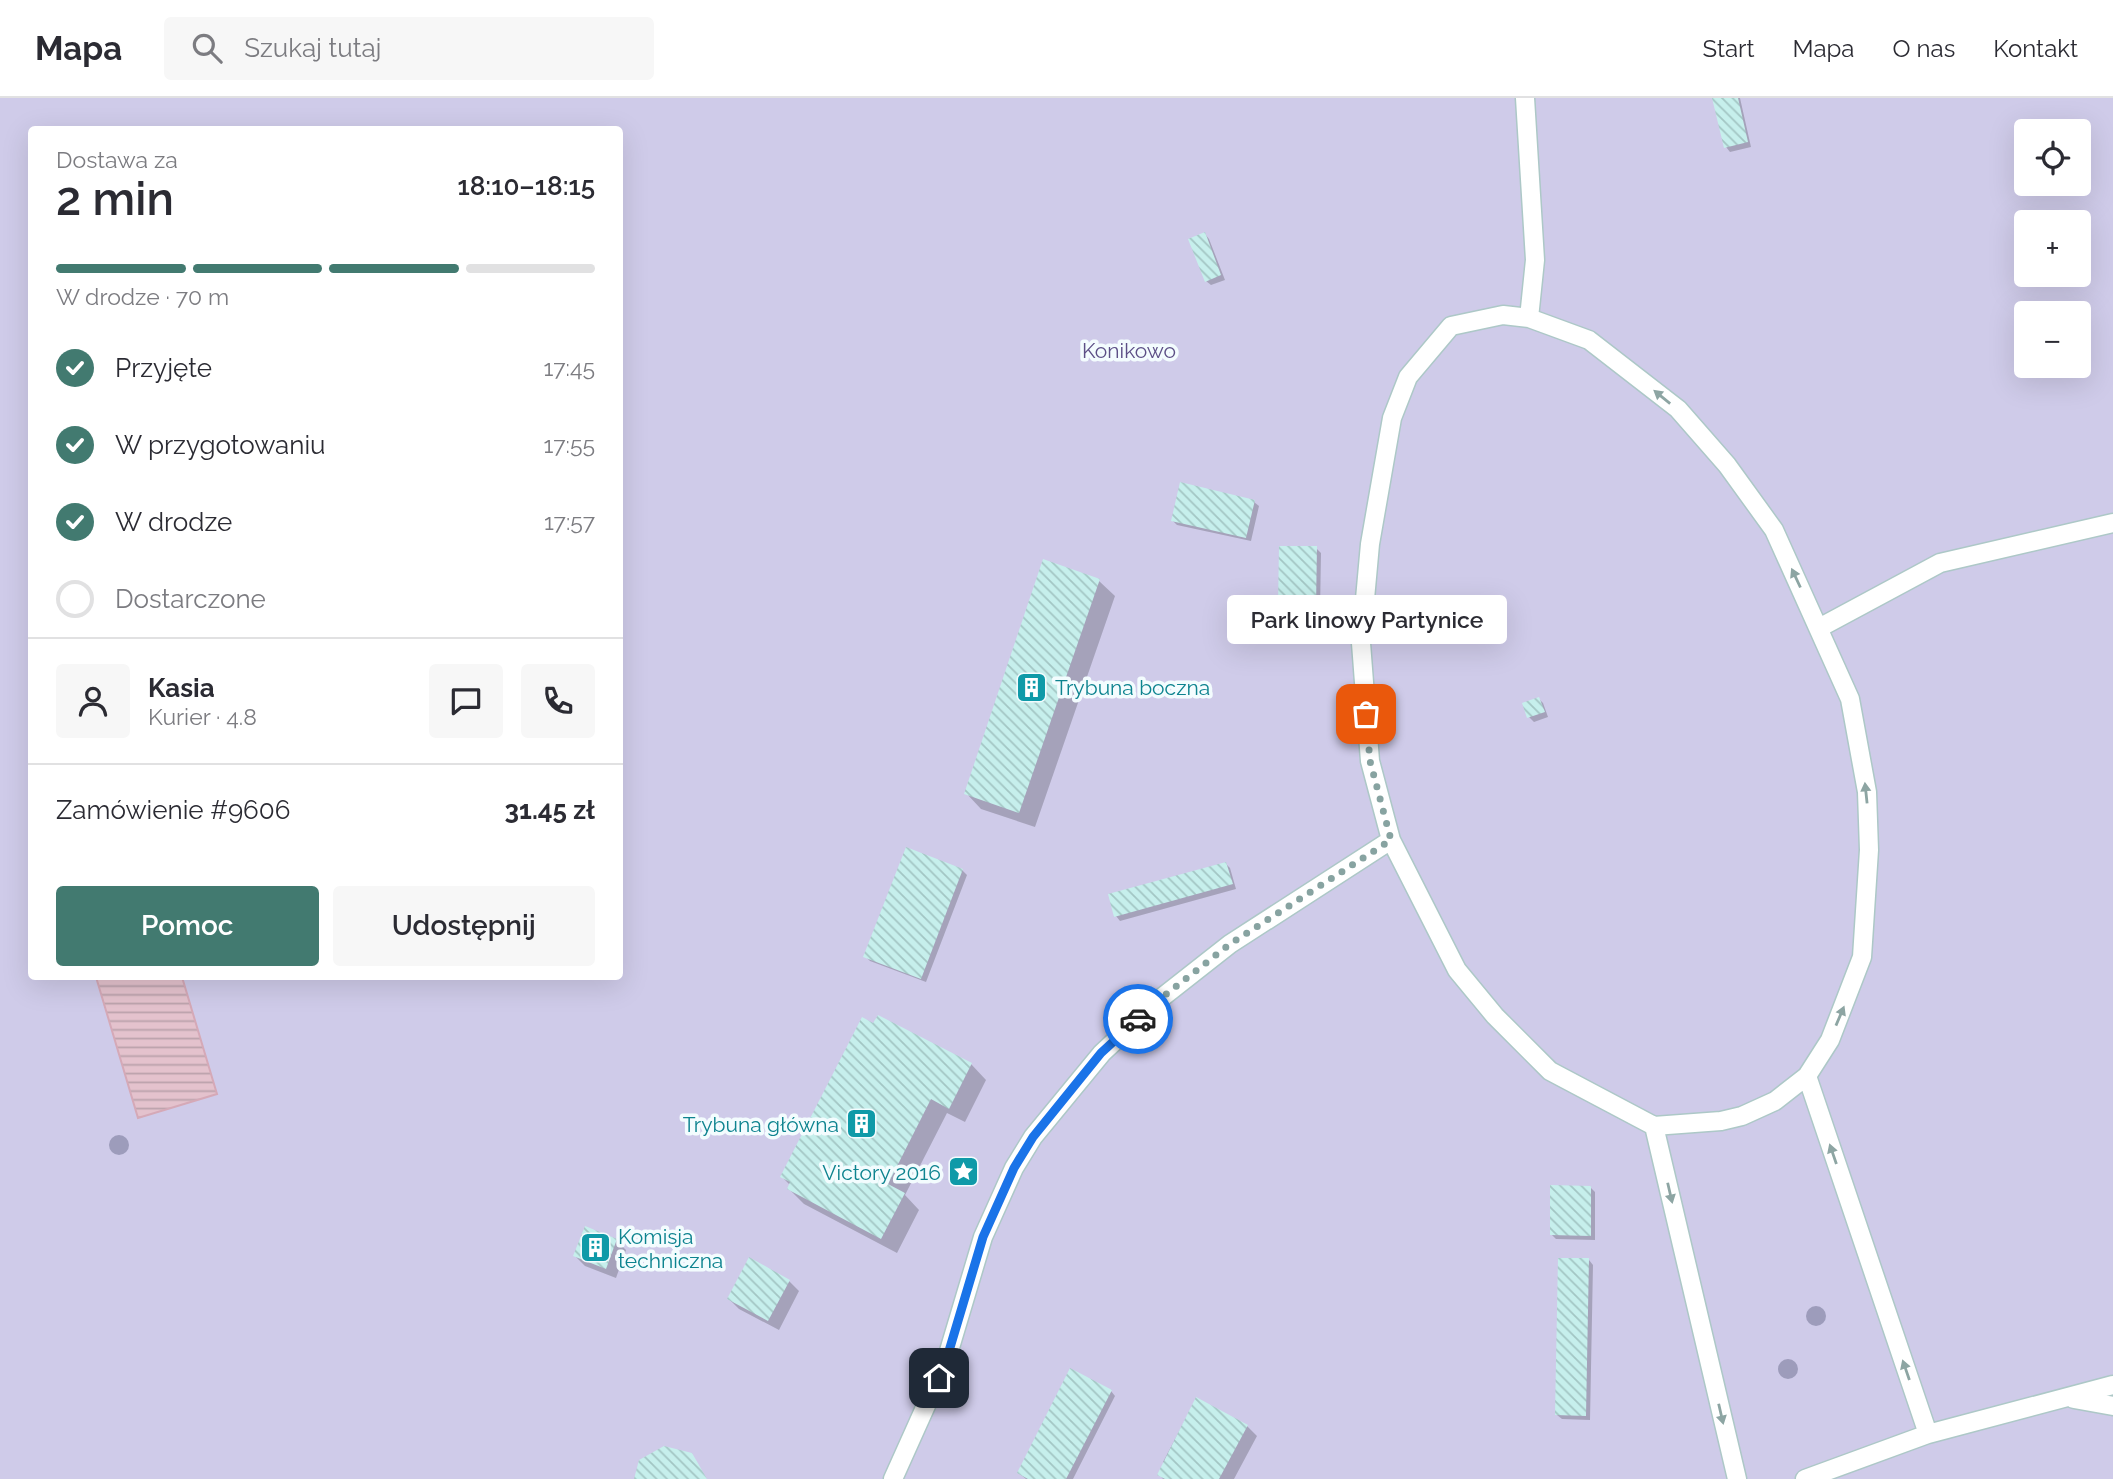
<!DOCTYPE html>
<html lang="pl">
<meta charset="utf-8">
<style>
:root{--surface:#fff;--page:#f7f7f7;--text:#2b2b33;--muted:#7c7c81;--line:#e1e1e2;--accent:#427a70}
body{margin:0;font-family:Raleway,sans-serif;background:var(--page);color:var(--text);height:100vh;display:flex;flex-direction:column;font-size:26px;white-space:nowrap}
*{box-sizing:border-box;margin:0}
p{font-size:23px;color:var(--muted)}
.icon{flex:none;width:38px;height:38px;fill:none;stroke:currentColor;stroke-width:2;stroke-linecap:round;stroke-linejoin:round}
.map{position:relative;flex:1;overflow:hidden}
.side{position:absolute;left:28px;top:28px;width:595px;height:854px;display:flex;flex-direction:column;background:var(--surface);border-radius:7px;box-shadow:0 7px 28px #0002}
.side>*{flex:none}
.fabs{position:absolute;left:2014px;top:21px;display:grid;gap:14px}
.fabs a{display:grid;place-items:center;width:77px;height:77px;border-radius:7px;background:var(--surface);box-shadow:0 7px 28px #0002;font-size:35px}
.pin{position:absolute;display:grid;place-items:center;width:60px;height:60px;color:#fff;margin:-30px;border-radius:14px;box-shadow:0 4px 10px #0006}
.courier{position:absolute;display:grid;place-items:center;width:70px;height:70px;margin:-35px;border:5px solid #1a73e8;border-radius:50%;background:#fff;color:#222;box-shadow:0 2px 9px #0007}
.bubble{position:absolute;height:49px;border-radius:7px;background:var(--surface);box-shadow:0 7px 28px #0002;font-size:23px;font-weight:600;line-height:49px;text-align:center}
.overview em{font-style:normal;font-weight:600}
.overview div{display:flex;flex-direction:column-reverse}
.overview{display:flex;align-items:center;justify-content:space-between;height:119px;padding:0 28px}
h1{font-size:46px;font-weight:600;line-height:52px}
.bar{display:grid;grid-template-columns:repeat(4,1fr);gap:10px 7px;align-content:center;height:84px;padding:0 28px}
.bar i{height:9px;border-radius:5px;background:var(--line)}
.bar .selected{background:var(--accent)}
.bar p{grid-column:span 4}
.line{display:flex;align-items:center;gap:18px;padding:0 28px;border-top:2px solid var(--line)}
.line div{flex:1}
.round{display:grid;place-items:center;flex:none;width:74px;height:74px;border-radius:7px;background:var(--page)}
ol{padding:0 28px;list-style:none}
li{display:flex;align-items:center;gap:21px;height:77px}
li p{margin-inline-start:auto}
li .icon{padding:7px;border-radius:50%;background:var(--accent);color:#fff;stroke-width:4}
li:last-child{color:var(--muted)}
li i{width:38px;height:38px;border:4px solid var(--line);border-radius:50%}
.button{display:flex;gap:14px;margin-top:auto;padding:14px 28px}
.button a{flex:1;height:80px;border-radius:7px;background:var(--accent);color:#fff;font-size:28px;font-weight:600;line-height:80px;text-align:center}
.button a+a{background:var(--page);color:var(--text)}
header{display:flex;align-items:center;gap:42px;box-sizing:border-box;height:98px;padding:0 35px;background:var(--surface);border-bottom:2px solid var(--line)}
header strong{font-size:33px}
nav{display:flex;gap:38px;margin-inline-start:auto;font-size:24px}
.search{width:490px;height:63px;background:var(--page);display:flex;align-items:center;gap:18px;box-sizing:border-box;padding:0 24px;border-radius:7px;color:var(--muted);font-size:26px}
.map>svg:first-child{display:block}
.park{fill:#cfcbe9;fill-rule:evenodd}
.water{fill:url(#water-rules);stroke:#d5a9b7;stroke-width:2}
.shadow{fill:#0003}
.building{fill:url(#building-back-hatch)}
.lines{fill:none;stroke-linecap:round;stroke-linejoin:round}
.service-casing{stroke:#adc8c7;stroke-width:21}
.service{stroke:#fff;stroke-width:18}
.tree{fill:#9d9cbb}
.oneway{fill:#8da5a3}
.done{stroke:#87a3a1;stroke-width:7;stroke-dasharray:0 12.6}
.route{stroke:#1a73e8;stroke-width:9}
.labels{text-anchor:middle;dominant-baseline:central;stroke-width:7;stroke-linejoin:round;paint-order:stroke}
.park-label{font-size:21px;fill:#5c4f86;stroke:#f3fcfe}
.culture-label{font-size:21px;fill:#0d838f;stroke:#f3fcfe;text-anchor:start}
</style>
<header>
<strong>Mapa</strong>
<div class="search"><svg class="icon" aria-label="search" viewBox="0 0 24 24"><circle cx="10" cy="10" r="6"/><path d="M15 15l6 6"/></svg>Szukaj tutaj</div>
<nav><a>Start</a><a>Mapa</a><a>O nas</a><a>Kontakt</a></nav>
</header>
<div class="map">
<svg width="2113" height="1381" viewBox="0 0 2113 1381">
<defs>
<pattern id="water-rules" width="6" height="5" patternUnits="userSpaceOnUse" patternTransform="scale(1.75)"><rect width="6" height="5" fill="#e4c2cd"/><path d="M0 2.5h6" fill="none" stroke="#bba2ab"/></pattern>
<pattern id="building-back-hatch" width="6" height="6" patternUnits="userSpaceOnUse" patternTransform="scale(1.75)"><rect width="6" height="6" fill="#c6efec"/><path d="M-1 5l2 2M0 0l6 6M5-1l2 2" fill="none" stroke="#a3c6c4"/></pattern>
</defs>
<rect width="100%" height="100%" fill="#ecf9fb"/>
<path class="park" d="M0,0h2113v1381h-2113zM32,32h588v846h-588zM2026,33h53v53h-53zM2026,124h53v53h-53zM2026,215h53v53h-53z"/>
<path class="water" d="M96,879h86l35,117 -79,24z"/>
<path class="shadow" d="M1714,0h26l11,49 -21,5 -4,-5z
M1205,136l4,5 16,41 -14,5 -5,-4z
M1254,404l5,4 -8,35 -74,-16 -5,-5z
M1316,450l5,5 -1,58 -36,-1 -5,-5z
M1044,463l55,20 16,15 -80,231 -54,-18 -15,-16z
M1539,601l4,4 5,14 -14,5 -5,-5z
M1226,766l4,4 6,21 -116,32 -4,-5z
M962,772l5,5 -41,107 -56,-21 -5,-5z
M971,966l15,16 -21,42 -18,-9 -42,82 14,15 -22,43 -93,-49 -15,-15 1,-4 -8,-8z
M1591,1090l4,4v48l-39,-1 -5,-5z
M616,1142l10,10 -10,28 -31,-12 -10,-10z
M1589,1162l4,5 -3,155 -28,-1 -5,-4z
M789,1183l10,10 -20,39 -40,-21 -10,-10z
M1111,1293l4,5 -42,83h-47l-7,-6z
M1196,1301l51,27 10,10 -23,43h-71l-4,-5 10,-7 -6,-5z"/>
<path class="building" d="M1712,0h26l10,44 -24,6z
M1205,134l16,43 -16,7 -17,-43z
M1180,384l75,18 -9,38 -75,-17z
M1279,448h38l-1,61 -38,-1z
M1043,461l57,20 -81,234 -55,-19z
M1539,599l6,15 -18,6 -5,-15z
M906,749l57,22 -42,110 -58,-22z
M1226,764l7,22 -119,33 -6,-23z
M878,917l94,48 -23,46 -18,-10 -43,85 17,9 -24,46 -94,-50 3,-7 -10,-5 82,-160 11,6z
M1550,1087l41,1v50l-41,-1z
M585,1128l32,13 -11,30 -33,-13z
M749,1159l41,23 -22,41 -41,-22z
M1558,1160h31l-3,158 -31,-1z
M1070,1270l42,22 -46,89h-38l-11,-6z
M1196,1299l52,28 -29,54h-54l-8,-4z
M664,1348l28,7 15,26h-73l5,-19z"/>
<g class="lines">
<defs>
<path id="service" d="M1525,0l10,162 -6,58
M1819,530l121,-65 173,-40
M1807,978l-32,25 -33,15 -21,5 -67,5 -104,-55 -55,-55 -38,-46 -66,-130 -21,-79 -9,-118 9,-99 22,-126 16,-41 43,-51 52,-11 26,3 60,22 89,69 49,56 47,65 76,169 17,93 2,58 -7,107 -32,83 -23,36 121,358
M1654,1028l83,353
M2074,1301l39,7
M893,1381l53,-118 37,-124 31,-69 19,-31 69,-84 58,-54 70,-55 161,-104
M1805,1381l123,-45 185,-49"/>
</defs>
<use href="#service" class="service-casing"/>
<use href="#service" class="service"/>
</g>
<g class="tree">
<circle cx="119" cy="1047" r="10"/>
<circle cx="1816" cy="1218" r="10"/>
<circle cx="1788" cy="1271" r="10"/>
</g>
<defs><path id="oneway-solid" d="M-6-.8H1V-3.2L6.5 0L1 3.2V.8H-6Z" transform="scale(1.75)"/></defs>
<g class="oneway">
<use href="#oneway-solid" transform="translate(1662 299) rotate(-141)"/>
<use href="#oneway-solid" transform="translate(1796 480) rotate(-115)"/>
<use href="#oneway-solid" transform="translate(1866 695) rotate(-96)"/>
<use href="#oneway-solid" transform="translate(1840 918) rotate(-67)"/>
<use href="#oneway-solid" transform="translate(1833 1056) rotate(-109)"/>
<use href="#oneway-solid" transform="translate(1670 1095) rotate(77)"/>
<use href="#oneway-solid" transform="translate(1906 1272) rotate(-109)"/>
<use href="#oneway-solid" transform="translate(1721 1316) rotate(77)"/>
</g>
<g class="lines">
<path class="done" d="M1138,921l22,-20 70,-55 161,-104 -21,-79 -4,-47"/>
<path class="route" d="M939,1280l7,-17 37,-124 31,-69 19,-31 68,-84 37,-34"/>
</g>
<defs>
<symbol id="building-square" viewBox="-11 -11 22 22"><rect x="-9" y="-9" width="18" height="18" rx="4" fill="#0f9aa8" stroke="#f3fcfe"/><path d="M-4-6H4V6H1V3H-1V6H-4ZM-2.5-4.3h1.7v1.8h-1.7ZM.8-4.3h1.7v1.8H.8ZM-2.5-1h1.7V.8h-1.7ZM.8-1h1.7V.8H.8Z" fill="#fff"/></symbol>
<symbol id="sight-square" viewBox="-11 -11 22 22"><rect x="-9" y="-9" width="18" height="18" rx="4" fill="#0f9aa8" stroke="#f3fcfe"/><path d="M0-6L1.8-2.2L6-1.7L2.9 1.2L3.7 5.4L0 3.3L-3.7 5.4L-2.9 1.2L-6-1.7L-1.8-2.2Z" fill="#fff"/></symbol>
</defs>
<g fill-rule="evenodd">
<use href="#building-square" x="1014" y="572" width="35" height="35"/>
<use href="#building-square" x="844" y="1008" width="35" height="35"/>
<use href="#sight-square" x="946" y="1056" width="35" height="35"/>
<use href="#building-square" x="578" y="1132" width="35" height="35"/>
</g>
<g class="labels">
<g class="park-label">
<text x="1129" y="252">Konikowo</text>
</g>
<g class="culture-label">
<text x="1055" y="589">Trybuna boczna</text>
<text x="839" y="1026" text-anchor="end">Trybuna główna</text>
<text x="941" y="1074" text-anchor="end">Victory 2016</text>
<text x="618" y="1138">Komisja<tspan x="618" dy="24">techniczna</tspan></text>
</g>
</g>
</svg>
<div class="fabs">
<a><svg class="icon" aria-label="locate" viewBox="0 0 24 24"><circle cx="12" cy="12" r="6"/><path d="M12 2v4M12 18v4M2 12h4M18 12h4"/></svg></a>
<a>+</a>
<a>−</a>
</div>
<div class="pin" style="left:1366px;top:616px;background:#ea580c"><svg class="icon" aria-label="bag" viewBox="0 0 24 24"><path d="M5 8h14l-1 12H6zM9 8a3 3 0 0 1 6 0"/></svg></div>
<div class="pin" style="left:939px;top:1280px;background:#1f2937"><svg class="icon" aria-label="home" viewBox="0 0 24 24"><path d="M3 11l9-7 9 7M6 9v11h12V9"/></svg></div>
<div class="courier" style="left:1138px;top:921px"><svg class="icon" aria-label="car" viewBox="0 0 24 24"><path d="M5 17H2v-5l4-1 3-4h7l3 4 3 1v5h-3M9 17h6M6 11h13"/><circle cx="7" cy="17" r="2"/><circle cx="17" cy="17" r="2"/></svg></div>
<div class="bubble" style="left:1227px;top:497px;width:280px">Park linowy Partynice</div>
<section class="side">
<div class="overview"><div><h1>2 min</h1><p>Dostawa za</p></div><em>18:10–18:15</em></div>
<div class="bar"><i class="selected"></i><i class="selected"></i><i class="selected"></i><i></i><p>W drodze · 70 m</p></div>
<ol>
<li><svg class="icon" aria-label="check" viewBox="0 0 24 24"><path d="M5 12l5 5 9-10"/></svg>Przyjęte<p>17:45</p></li>
<li><svg class="icon" aria-label="check" viewBox="0 0 24 24"><path d="M5 12l5 5 9-10"/></svg>W przygotowaniu<p>17:55</p></li>
<li><svg class="icon" aria-label="check" viewBox="0 0 24 24"><path d="M5 12l5 5 9-10"/></svg>W drodze<p>17:57</p></li>
<li><i></i>Dostarczone</li>
</ol>
<div class="line" style="height:126px"><a class="round"><svg class="icon" aria-label="person" viewBox="0 0 24 24"><circle cx="12" cy="8" r="4"/><path d="M4 21q1-7 8-7t8 7"/></svg></a><div><b>Kasia</b><p>Kurier · 4.8</p></div><a class="round"><svg class="icon" aria-label="chat" viewBox="0 0 24 24"><path d="M4 5h16v11H9l-5 4z"/></svg></a><a class="round"><svg class="icon" aria-label="phone" viewBox="0 0 24 24"><path d="M5 4h4l2 5-3 2q2 4 5 5l2-3 5 2v4C11 20 4 13 5 4z"/></svg></a></div>
<div class="line" style="height:91px"><div>Zamówienie #9606</div><b>31.45 zł</b></div>
<div class="button"><a>Pomoc</a><a>Udostępnij</a></div>
</section>
</div>
